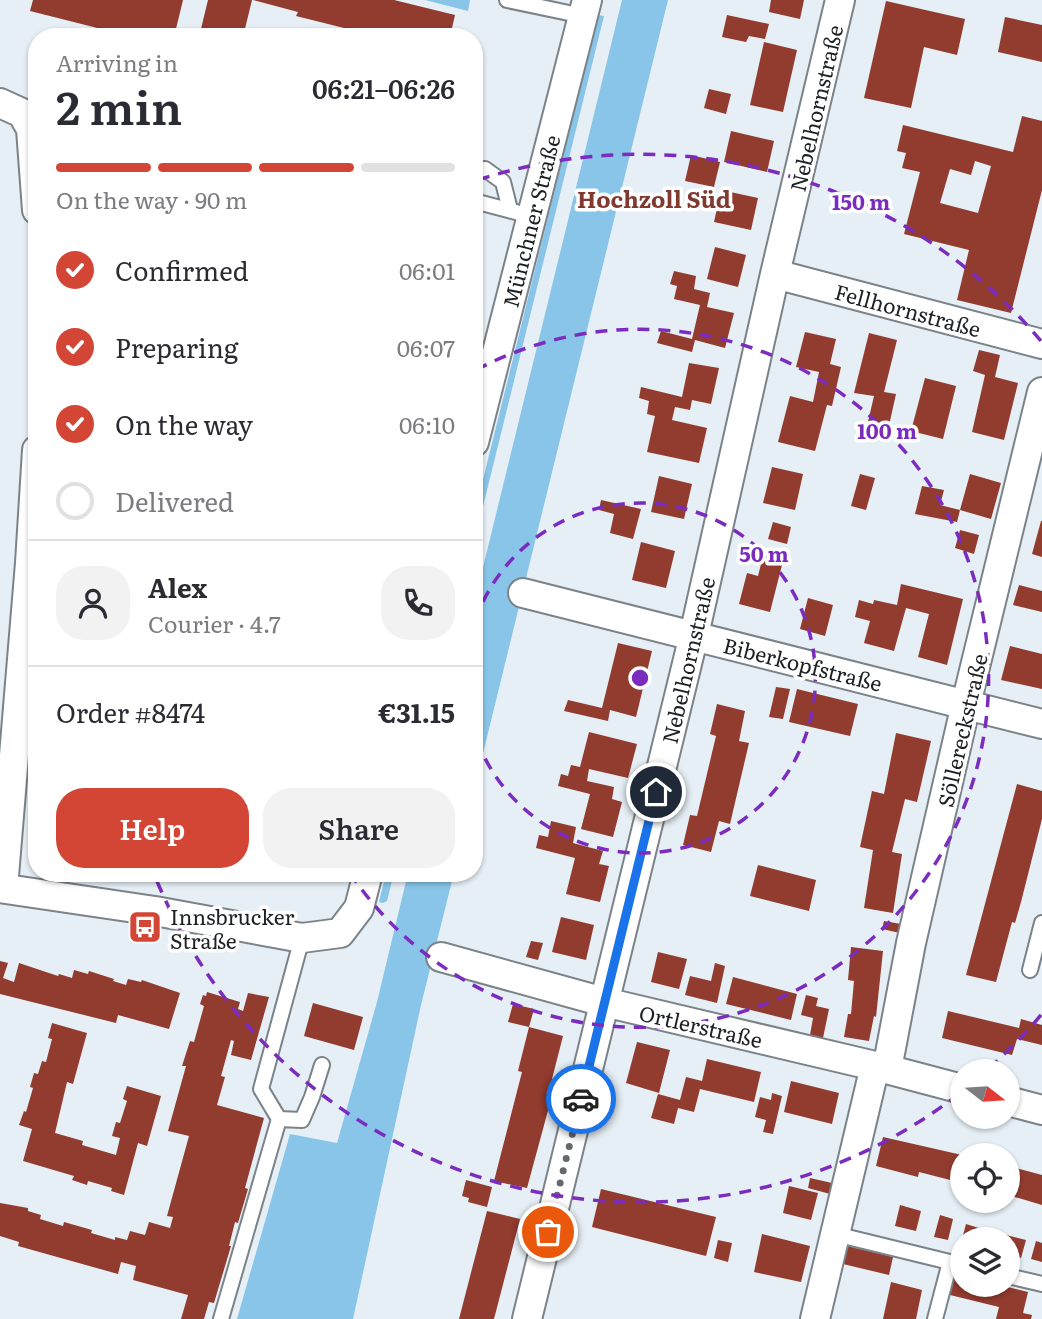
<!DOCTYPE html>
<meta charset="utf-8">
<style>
:root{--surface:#fff;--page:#f2f2f3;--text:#2b2b33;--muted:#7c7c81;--line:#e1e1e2;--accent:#d34635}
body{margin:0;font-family:Literata,serif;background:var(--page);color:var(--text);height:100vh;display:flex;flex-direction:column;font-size:26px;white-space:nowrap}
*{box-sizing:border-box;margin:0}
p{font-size:23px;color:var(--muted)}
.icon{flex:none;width:38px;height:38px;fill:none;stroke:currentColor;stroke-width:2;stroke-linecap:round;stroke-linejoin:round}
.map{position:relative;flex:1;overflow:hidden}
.panel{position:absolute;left:28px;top:28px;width:455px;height:854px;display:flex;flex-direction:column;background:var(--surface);border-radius:28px;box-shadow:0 2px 5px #0004}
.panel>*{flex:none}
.needle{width:46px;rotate:107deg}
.fabs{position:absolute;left:950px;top:1059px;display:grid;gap:14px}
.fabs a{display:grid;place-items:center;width:70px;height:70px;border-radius:50%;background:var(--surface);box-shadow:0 2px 5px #0004;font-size:35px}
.pin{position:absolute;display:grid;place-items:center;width:60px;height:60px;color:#fff;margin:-30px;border:4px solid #fff;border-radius:50%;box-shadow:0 2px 7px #0007}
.courier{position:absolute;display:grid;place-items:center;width:70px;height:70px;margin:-35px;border:5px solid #1a73e8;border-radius:50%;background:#fff;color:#222;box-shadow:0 2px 9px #0007}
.summary em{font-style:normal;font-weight:600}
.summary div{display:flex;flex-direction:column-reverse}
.summary{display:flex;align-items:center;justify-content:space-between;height:119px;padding:0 28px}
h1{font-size:46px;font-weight:600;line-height:52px}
.bar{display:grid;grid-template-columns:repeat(4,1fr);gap:10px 7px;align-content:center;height:84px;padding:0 28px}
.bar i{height:9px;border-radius:5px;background:var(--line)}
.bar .on{background:var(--accent)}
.bar p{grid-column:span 4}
.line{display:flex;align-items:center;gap:18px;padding:0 28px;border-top:2px solid var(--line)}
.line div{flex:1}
.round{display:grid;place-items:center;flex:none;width:74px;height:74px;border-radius:28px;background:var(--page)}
ol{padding:0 28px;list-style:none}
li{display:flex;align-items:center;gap:21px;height:77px}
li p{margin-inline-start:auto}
li .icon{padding:7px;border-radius:50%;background:var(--accent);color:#fff;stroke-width:4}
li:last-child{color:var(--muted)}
li i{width:38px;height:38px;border:4px solid var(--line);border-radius:50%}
.action{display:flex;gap:14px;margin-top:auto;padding:14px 28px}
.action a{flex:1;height:80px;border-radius:28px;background:var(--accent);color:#fff;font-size:28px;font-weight:600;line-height:80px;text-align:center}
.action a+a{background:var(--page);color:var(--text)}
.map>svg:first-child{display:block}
.green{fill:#88c5e9}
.building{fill:#923b2f;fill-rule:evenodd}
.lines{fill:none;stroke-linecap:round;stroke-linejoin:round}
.lane-casing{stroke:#7b8389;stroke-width:18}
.street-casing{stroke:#7b8389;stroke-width:32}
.lane{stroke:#fff;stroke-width:14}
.street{stroke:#fff;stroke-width:28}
.done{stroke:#63696c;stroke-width:7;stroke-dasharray:0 12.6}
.route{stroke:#1a73e8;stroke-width:9}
.ring{fill:none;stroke:#7b2cbf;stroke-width:3.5;stroke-dasharray:12 9}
.labels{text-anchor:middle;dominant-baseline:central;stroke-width:7;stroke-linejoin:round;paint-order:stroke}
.street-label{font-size:21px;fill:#1d2123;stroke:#fff}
.poi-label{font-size:21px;fill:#1d2123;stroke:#fff;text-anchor:start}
.neighbourhood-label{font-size:23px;font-weight:bold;fill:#813a30;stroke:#fff}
.centre{fill:#7b2cbf;stroke:#fff;stroke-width:3.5}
.ring-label{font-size:21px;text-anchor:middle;font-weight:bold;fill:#7b2cbf;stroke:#fff;stroke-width:7;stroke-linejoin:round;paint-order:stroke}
</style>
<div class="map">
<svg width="1042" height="1319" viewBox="0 0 1042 1319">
<rect width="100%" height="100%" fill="#e6eff5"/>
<path class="green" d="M425,0h45l-2,11z
M622,0h46l-194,790v-186z
M598,15l6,1 -130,527v-27z
M386,873h8l-7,28 -4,2 -4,-1z
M408,873h46l-33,132 -68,314h-116l53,-185 47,9 40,-141z"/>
<path class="building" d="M33,0h150l-9,37h-41l-103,-26z
M208,0h44l-9,37h-44z
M253,0h141l61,15 -5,22h-52l-37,-9 -1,4 -64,-16 2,-4z
M771,0h33l-4,19 -31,-7z
M886,1l79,18 -8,36 -33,-8 -13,61 -47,-10z
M727,15l42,9 -4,15 -16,-3 -3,6 -24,-5z
M1005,17l37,8v37l-44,-10z
M764,42l33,8 -14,62 -33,-7z
M709,89l22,5 -5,20 -22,-6z
M1022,116l20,5v69l-31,123 -54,-13 12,-50 -65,-16 16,-62 -18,-4 4,-15 -9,-2 6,-26 110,27zM975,161l16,5 -13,47 -38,-10 10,-34 21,6z
M731,131l43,10 -7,31 -43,-10z
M691,155l29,7 -6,25 -29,-6z
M721,190l37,8 -7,32 -37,-8z
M715,247l31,8 -8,32 -31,-8z
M674,271l22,5 -2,13 16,4 -3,14 27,6 -9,35 -30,-8 -3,12 -35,-9 4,-12 31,8 8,-34 -26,-6 3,-13 -7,-2z
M805,332l31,7 -6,25 11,3 -9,39 -5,-1 -12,46 -37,-9 12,-46 23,6 6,-30 -23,-5z
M869,333l28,7 -13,52 12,2 -8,36 -21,-4 7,-30 -20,-3z
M979,350l21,5 -5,22 23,6 -14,57 -32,-8 13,-57 -12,-4z
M689,363l30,5 -8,36 -19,-4 -2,10 -15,-3 -3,13 35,8 -8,35 -52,-11 8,-36 -8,-2 2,-13 -10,-3 2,-11 41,10z
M925,378l31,8 -13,53 -32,-8z
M772,467l31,7 -8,36 -32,-7z
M860,474l15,4 -9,32 -15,-4z
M970,474l31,9 -10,36 -31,-9z
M659,476l33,8 -8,35 -33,-7z
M922,486l22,4 -4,15 20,5 -3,12 -42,-8z
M601,500l40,9 -8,30 -23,-6 4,-19 -15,-4z
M1041,521h1v36l-10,-3z
M773,522l18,5 -4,17 -19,-5z
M960,530l19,5 -5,19 -19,-6z
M641,542l34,9 -9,37 -34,-8z
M762,560l20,5 -12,47 -31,-8 8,-31 11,3z
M901,584l62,15 -16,66 -29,-8 11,-43 -23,-6 -12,43 -30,-8 6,-22 -15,-4 4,-17 14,4 1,-4 23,5z
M1019,585l23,6v21l-29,-7z
M808,598l25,7 -8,31 -25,-7z
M618,643l34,8 -16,66 -26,-7 -2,11 -44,-10 4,-11 34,8z
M1010,646l32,8v35l-41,-9z
M776,687l14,2 -7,30 -14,-2z
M797,689l61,15 -8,32 -61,-14z
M717,704l28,7 -6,30 10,2 -19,81 -11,-3 -8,31 -28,-7 7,-30 7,1 19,-80 -6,-2z
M589,732l48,12 -9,34 -39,-9 -2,12 27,6 -2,12 10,3 -9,35 -32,-8 9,-35 -32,-8 3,-12 7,2 3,-11 9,2z
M896,733l35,8 -14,61 -12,-3 -13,53 10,2 -9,59 -29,-5 9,-58 -13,-3 12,-56 12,3z
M1017,784l25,7v28l-21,83 -6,21 -3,-1 -16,60 -30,-7z
M551,821l25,6 -3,16 30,8 -4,13 10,2 -9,36 -34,-8 9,-36 -39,-10 3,-13 9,2z
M758,865l58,15 -7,31 -59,-15z
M561,917l33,8 -8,35 -34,-8z
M884,921l17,3 -1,9 -18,-4z
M531,941l12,2 -5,17 -12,-3z
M851,947l32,4 -7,66 -2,-1 -5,25 -25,-4 4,-23h3l3,-33 -6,-1z
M658,952l29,7 -8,30 -28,-7z
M0,961l8,2 -5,15 11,4 5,-19 39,13 1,-2 13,4 2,-8 14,4 1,-3 25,8 -1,2 13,4 2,-6 13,3 1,-2 38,13 -11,36 -51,-14 -2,8 -116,-29z
M715,963l10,3 -8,37 -32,-8 5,-19 21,5z
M733,977l64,17 -6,26 -65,-16z
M207,992l33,10 -2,7 5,2 5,-18 21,4 -18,63 -20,-5 3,-14 -3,-1 -10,36 4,1 -8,28 47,13 -19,70 3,1 -10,34 -3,-1 -6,24h2l-17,57 -5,-1 -5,17h-23l7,-24 -55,-15 3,-14 -15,-4 -3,12 -100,-28 1,-4 -19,-6v-33l28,5v3l13,4 -1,4 23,7 1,-4 28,8 -1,3 24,7v-3l12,3 3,-9 15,4 4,-13 21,6 3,-11 -6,-1 22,-80 -21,-5 18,-65h-4l8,-25 4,1 10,-36 -4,-2 3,-9 3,1z
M806,995l12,3 -2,8 13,3 -6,29 -13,-3 3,-17 -12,-3z
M313,1003l50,14 -9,33 -50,-14z
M513,1004l21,5 -5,18 34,9 -11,43 4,2 -29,107 -33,-7 28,-109 -4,-1 11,-44 -21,-5z
M948,1011l71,17 2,-9 21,6v20l-25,-6 -5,16 -70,-17z
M52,1023l35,10 -14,51 -6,-2 -12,51 28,8 -1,4 34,10 4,-17 -8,-2 4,-14 4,1 7,-22 -4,-2 4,-13 34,10 -14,50 -9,-3 -14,52 -13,-4 1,-3 -24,-7 -1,4 -15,-5 2,-4 -51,-15 9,-32 -13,-4 5,-14 2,1 7,-24 -3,-1 4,-14 4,1 4,-13 4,1 6,-23 -4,-1z
M637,1042l33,8 -11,43 -33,-10z
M707,1059l54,13 -7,30 -54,-13 -6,23 -16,-4 -4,16 -23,-6 7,-24 22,6 6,-23 16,4z
M791,1081l48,12 -7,31 -48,-12z
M772,1093l10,3 -9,38 -10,-2 3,-12 -11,-3 5,-20 11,3z
M883,1137l79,18v28l-43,-11 -1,5 -42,-11z
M1008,1166l34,9v30l-34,-10z
M810,1178l22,5 -2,11 -22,-6z
M466,1180l26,7 -5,20 -19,-5 1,-4 -7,-2z
M789,1186l29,7 -7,27 -28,-7z
M601,1189l115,28 -10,39 -114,-29z
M900,1205l21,6 -5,20 -21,-5z
M487,1211l33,8 -26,100h-35z
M940,1215l13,4 -5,21 -14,-3z
M966,1224l16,5 -3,10h-17z
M762,1234l48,12 -9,36 -47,-10z
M1006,1235l20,5 -5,18 -13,-3v-16h-4z
M718,1240l14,3 -4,19 -14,-4z
M1036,1241l6,2v19l-11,-3z
M847,1246l46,11 -4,18 -46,-11z
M955,1275l7,2v7h33l33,8 -5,21 9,2 -1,4h-35l3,-12 -49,-12z
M891,1282l31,8 -6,29h-33z"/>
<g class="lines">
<defs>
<path id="lane" d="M507,0l76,16
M485,169l18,13 7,28
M474,201l57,15
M1030,970l12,-47
M279,1119l23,1 10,-23 10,-32
M835,1234l127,31
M1008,1276l34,8
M221,1319l58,-200 -18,-30 41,-151
M935,1319l15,-57"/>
<path id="street" d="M0,103l22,10 9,16 6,81
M775,274l267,70
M474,442l113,-442
M523,593l519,131
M0,888l155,23 147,27 38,-5 19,-25 9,-35
M3,888l27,-325 7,-113
M441,957l163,45 271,64 87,23
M887,1069l24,-126 55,-239 76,-312
M1008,1101l34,9
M527,1319l167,-684 81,-361 65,-274
M815,1319l60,-253"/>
</defs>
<use href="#lane" class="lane-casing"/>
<use href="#street" class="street-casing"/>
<use href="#lane" class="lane"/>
<use href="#street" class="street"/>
</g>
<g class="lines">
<path class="done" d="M548,1232l33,-133"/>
<path class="route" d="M581,1099l75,-307"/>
</g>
<g class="ring">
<path d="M475 621A175 175 0 1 1 475 735"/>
<path d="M476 370A349 349 0 1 1 352 876"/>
<path d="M1041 1015A524 524 0 0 1 987 1070M959 1094A524 524 0 0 1 154 874M478 180A524 524 0 0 1 1041 341"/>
</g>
<defs>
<symbol id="bus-square" viewBox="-11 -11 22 22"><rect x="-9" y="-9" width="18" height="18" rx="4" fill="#d34635" stroke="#fff"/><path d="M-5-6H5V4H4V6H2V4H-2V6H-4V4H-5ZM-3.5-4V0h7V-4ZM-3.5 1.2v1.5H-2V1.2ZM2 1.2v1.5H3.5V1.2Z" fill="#fff"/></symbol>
</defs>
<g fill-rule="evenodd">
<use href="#bus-square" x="126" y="908" width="38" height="38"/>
</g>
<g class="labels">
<g class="street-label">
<text transform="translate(815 108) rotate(-77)">Nebelhornstraße</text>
<text transform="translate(530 221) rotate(-76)">Münchner Straße</text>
<text transform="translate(908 309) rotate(15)">Fellhornstraße</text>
<text transform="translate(687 660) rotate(-77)">Nebelhornstraße</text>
<text transform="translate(803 663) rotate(14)">Biberkopfstraße</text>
<text transform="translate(961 730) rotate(-77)">Söllereckstraße</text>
<text transform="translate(701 1025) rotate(13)">Ortlerstraße</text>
</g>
<g class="poi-label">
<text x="170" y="915">Innsbrucker<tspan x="170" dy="24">Straße</tspan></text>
</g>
<g class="neighbourhood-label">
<text x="654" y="198">Hochzoll Süd</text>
</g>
</g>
<circle cx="640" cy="678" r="10" class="centre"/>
<g class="ring-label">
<text x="861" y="210">150 m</text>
<text x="887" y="439">100 m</text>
<text x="764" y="562">50 m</text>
</g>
</svg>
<div class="fabs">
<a><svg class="needle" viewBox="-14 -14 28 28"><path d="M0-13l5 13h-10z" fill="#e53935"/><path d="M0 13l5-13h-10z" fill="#7c7c81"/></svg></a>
<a><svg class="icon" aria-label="locate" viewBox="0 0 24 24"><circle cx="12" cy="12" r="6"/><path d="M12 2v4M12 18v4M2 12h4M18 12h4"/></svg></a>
<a><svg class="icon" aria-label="layers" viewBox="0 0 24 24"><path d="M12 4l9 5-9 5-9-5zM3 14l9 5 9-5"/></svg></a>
</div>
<div class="pin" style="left:548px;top:1232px;background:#ea580c"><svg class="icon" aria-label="bag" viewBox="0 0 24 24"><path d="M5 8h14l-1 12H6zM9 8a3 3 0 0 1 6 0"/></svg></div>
<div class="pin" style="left:656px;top:792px;background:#1f2937"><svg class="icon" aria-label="home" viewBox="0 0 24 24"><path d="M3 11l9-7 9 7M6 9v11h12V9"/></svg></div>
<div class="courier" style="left:581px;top:1099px"><svg class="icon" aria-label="car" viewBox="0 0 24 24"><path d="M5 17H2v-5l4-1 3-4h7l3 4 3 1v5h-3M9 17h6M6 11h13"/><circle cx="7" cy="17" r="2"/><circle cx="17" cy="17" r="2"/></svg></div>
<section class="panel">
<div class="summary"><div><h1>2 min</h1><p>Arriving in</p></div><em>06:21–06:26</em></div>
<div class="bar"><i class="on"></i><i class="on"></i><i class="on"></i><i></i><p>On the way · 90 m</p></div>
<ol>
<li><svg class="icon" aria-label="check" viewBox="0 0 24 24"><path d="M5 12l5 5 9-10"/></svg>Confirmed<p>06:01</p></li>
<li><svg class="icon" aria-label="check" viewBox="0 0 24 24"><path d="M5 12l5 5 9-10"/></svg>Preparing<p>06:07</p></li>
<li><svg class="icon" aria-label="check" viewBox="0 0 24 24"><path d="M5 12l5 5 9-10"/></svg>On the way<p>06:10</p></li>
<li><i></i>Delivered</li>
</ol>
<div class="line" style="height:126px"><a class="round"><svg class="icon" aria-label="person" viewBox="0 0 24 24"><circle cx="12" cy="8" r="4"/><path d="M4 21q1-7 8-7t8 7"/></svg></a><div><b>Alex</b><p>Courier · 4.7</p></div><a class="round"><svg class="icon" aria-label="phone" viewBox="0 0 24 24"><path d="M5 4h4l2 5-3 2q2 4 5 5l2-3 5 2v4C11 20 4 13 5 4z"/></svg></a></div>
<div class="line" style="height:91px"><div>Order #8474</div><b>€31.15</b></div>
<div class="action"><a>Help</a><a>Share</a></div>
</section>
</div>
